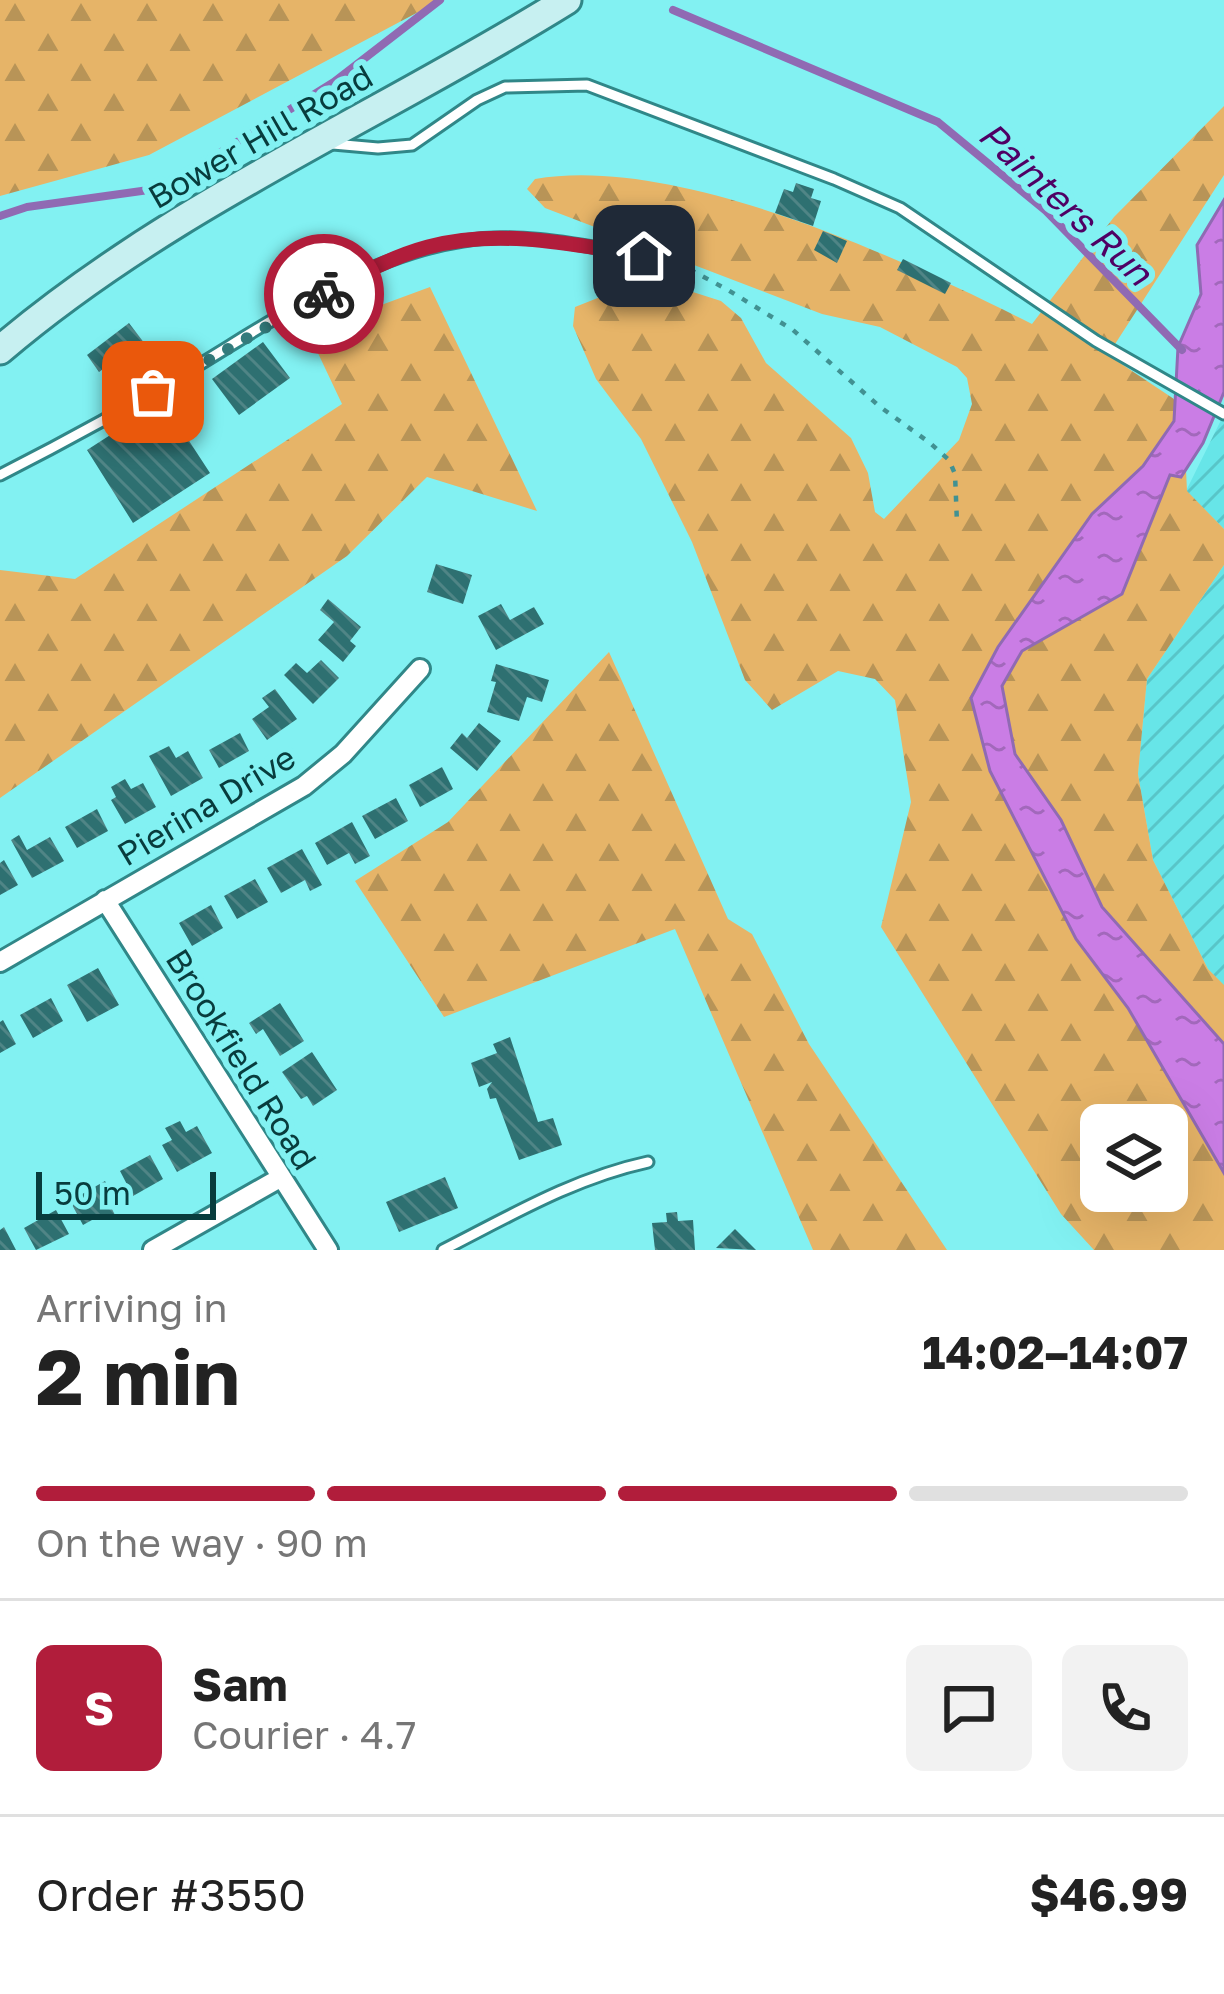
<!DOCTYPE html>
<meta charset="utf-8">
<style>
:root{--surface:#fff;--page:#f2f2f2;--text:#222;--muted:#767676;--line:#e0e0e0;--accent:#b11d3b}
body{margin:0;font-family:"Golos Text",sans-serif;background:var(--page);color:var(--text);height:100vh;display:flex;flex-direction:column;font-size:45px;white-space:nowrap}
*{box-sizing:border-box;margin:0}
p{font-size:39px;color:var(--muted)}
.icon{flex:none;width:66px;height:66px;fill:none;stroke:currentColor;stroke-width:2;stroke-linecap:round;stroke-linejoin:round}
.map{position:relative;height:1250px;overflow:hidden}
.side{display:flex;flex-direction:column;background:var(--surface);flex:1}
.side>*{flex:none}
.controls{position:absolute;left:1080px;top:1104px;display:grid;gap:24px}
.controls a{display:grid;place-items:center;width:108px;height:108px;border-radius:18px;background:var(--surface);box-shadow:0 12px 48px #0002;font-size:60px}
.scale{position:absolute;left:36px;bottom:30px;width:180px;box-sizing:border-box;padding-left:12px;border:6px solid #083c3d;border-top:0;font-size:33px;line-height:42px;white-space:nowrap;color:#083c3d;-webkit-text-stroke:9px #82f1f2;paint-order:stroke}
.pin{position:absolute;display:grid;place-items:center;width:102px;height:102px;color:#fff;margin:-51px;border-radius:24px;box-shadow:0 6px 18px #0006}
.courier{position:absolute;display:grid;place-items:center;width:120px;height:120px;margin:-60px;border:9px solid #b11d3b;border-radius:50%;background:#fff;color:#222;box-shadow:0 3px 15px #0007}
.overview em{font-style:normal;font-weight:700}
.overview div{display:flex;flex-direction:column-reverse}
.overview{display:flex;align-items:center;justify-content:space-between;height:204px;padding:0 36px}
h1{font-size:78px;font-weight:700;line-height:90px}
.bar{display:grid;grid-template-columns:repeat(4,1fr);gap:18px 12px;align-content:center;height:144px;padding:0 36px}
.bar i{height:15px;border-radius:9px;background:var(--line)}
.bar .on{background:var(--accent)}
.bar p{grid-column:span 4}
.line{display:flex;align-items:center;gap:30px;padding:0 36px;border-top:3px solid var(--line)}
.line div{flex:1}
.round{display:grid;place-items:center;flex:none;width:126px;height:126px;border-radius:18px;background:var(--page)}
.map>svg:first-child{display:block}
.industrial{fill:url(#industrial-furrows)}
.forest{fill:url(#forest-firs);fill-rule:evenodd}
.water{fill:url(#water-ripples);stroke:#906ab3;stroke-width:3}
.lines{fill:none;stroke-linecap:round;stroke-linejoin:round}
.stream{stroke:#906ab3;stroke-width:8}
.building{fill:url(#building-back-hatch)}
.service-casing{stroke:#308788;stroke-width:15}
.minor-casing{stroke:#308788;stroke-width:24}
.secondary-casing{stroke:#308788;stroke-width:33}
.path{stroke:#419192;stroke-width:4.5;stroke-dasharray:6 9;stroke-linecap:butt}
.service{stroke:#fff;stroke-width:9}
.minor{stroke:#fff;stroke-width:18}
.secondary{stroke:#c7f0f1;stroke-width:27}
.done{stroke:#337b7c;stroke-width:12;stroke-dasharray:0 21.6}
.route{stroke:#b11d3b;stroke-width:15}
.labels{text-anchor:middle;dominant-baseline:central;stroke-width:12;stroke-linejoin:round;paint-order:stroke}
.street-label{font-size:33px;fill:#083c3d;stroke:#82f1f2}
.water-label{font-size:36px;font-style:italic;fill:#4f0064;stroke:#82f1f2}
</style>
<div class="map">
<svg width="1224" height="1250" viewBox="0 0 1224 1250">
<defs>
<pattern id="industrial-furrows" width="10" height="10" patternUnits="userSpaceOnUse" patternTransform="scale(3)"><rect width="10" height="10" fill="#67e5e8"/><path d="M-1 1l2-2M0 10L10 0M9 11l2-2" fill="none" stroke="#58c5c8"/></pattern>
<pattern id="forest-firs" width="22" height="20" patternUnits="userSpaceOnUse" patternTransform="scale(3)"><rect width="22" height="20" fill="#e6b468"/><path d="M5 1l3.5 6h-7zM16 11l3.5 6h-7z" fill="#b89457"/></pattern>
<pattern id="water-ripples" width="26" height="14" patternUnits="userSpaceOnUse" patternTransform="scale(3)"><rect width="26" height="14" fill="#ca7de5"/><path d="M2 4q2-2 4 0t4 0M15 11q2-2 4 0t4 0" fill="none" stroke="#a268bb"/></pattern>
<pattern id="building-back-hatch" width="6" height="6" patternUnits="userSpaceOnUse" patternTransform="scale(3)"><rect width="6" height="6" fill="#2e7071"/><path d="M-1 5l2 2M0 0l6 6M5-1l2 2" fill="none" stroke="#508586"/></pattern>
</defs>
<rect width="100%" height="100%" fill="#82f1f2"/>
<path class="industrial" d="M1224,414v115l-38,-38z
M1224,565v421l-16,-17 -55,-109 -15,-86 9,-95z"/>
<path class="forest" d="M0,0h441l-292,155 -149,41z
M1224,106v69l-116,180 75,50 4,86 37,38v36l-77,114 -9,95 15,86 55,109 16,16v265h-130l-33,-36 -180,-287 30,-125 -16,-102 -20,-21 -37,-8 -66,39 -27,-30 -53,-138 -51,-103 -45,-60 -23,-53 2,-19 58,-23 38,1 50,16 20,17 25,45 85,75 17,35 7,39 9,7 75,-79 13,-36 -5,-26 -10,-11 -77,-40 -58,-13 -277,-106 -18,-19 8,-10c143,-25 370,81 497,145l82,-107zM1101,1125h66v66h-66z
M430,287l107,224 -110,-34 -80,79 -347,242v-228l75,9 267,-175 -34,-72z
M609,652l119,267 24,15 57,110 138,206h-134l-138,-321 -231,88 -89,-136 93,-59z"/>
<path class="water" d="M1224,200v192l-21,51 -22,34 -11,-2 -48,119 -100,57 -20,35 13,68 46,66 41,87 122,137v129l-96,-165 -52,-69 -86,-168 -19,-73 27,-51 94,-133 51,-48 31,-45 4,-74 23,-53 -4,-49z"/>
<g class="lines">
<path class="stream" d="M673,10l265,112 108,89 136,139
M0,216l27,-9 136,-19 171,-106 106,-82"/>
</g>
<path class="building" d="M796,183l18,6 -3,9 10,3 -8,25 -38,-13 9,-24 9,3z
M823,231l24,10 -10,22 -23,-13z
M903,259l48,24 -6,11 -48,-24z
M129,323l19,25 -23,17 -6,-7 -20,14 -12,-17z
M263,342l27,36 -51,37 -27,-36z
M163,401l47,72 -77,50 -46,-73z
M436,564l36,11 -9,29 -36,-12z
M328,599l33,28 -11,14 6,5 -13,16 -25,-22 16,-18 -14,-12z
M501,604l9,16 24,-13 10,17 -48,26 -18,-34z
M321,660l18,18 -26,26 -29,-29 12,-12 11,10z
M496,664l53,16 -7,22 -15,-5 -8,24 -32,-9 9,-30 -5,-1z
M275,689l22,30 -30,21 -15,-21 17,-12 -7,-9z
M479,723l22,18 -24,30 -27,-23 12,-15 5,5z
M240,733l9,18 -30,17 -10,-18z
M169,746l7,12 12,-7 15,27 -32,18 -22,-40z
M442,767l11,22 -33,18 -11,-22z
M125,779l6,10 12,-6 13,24 -31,17 -14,-24 5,-3 -5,-10z
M396,798l12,23 -33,18 -13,-23z
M97,809l11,22 -31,17 -12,-21z
M352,822l18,34 -15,8 -6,-11 -22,12 -12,-22z
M19,835l8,15 23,-13 14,24 -32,17 -21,-38z
M302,849l20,36 -12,6 -5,-11 -24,13 -14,-25z
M4,860l14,25 -18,10v-32z
M255,879l13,23 -31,17 -13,-23z
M211,905l12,23 -31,18 -13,-23z
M98,968l21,37 -32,17 -20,-37z
M51,998l12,23 -30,17 -13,-23z
M280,1003l24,38 -24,15 -17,-27 -7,5 -7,-11z
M3,1020l13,24 -16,9v-31z
M510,1037l28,85 15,-4 9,27 -43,15 -23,-62 -6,1 -3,-10 5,-7 -13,5 -8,-24 26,-10 -4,-9z
M312,1052l25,38 -24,16 -6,-10 -6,3 -19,-27z
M180,1121l6,11 11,-6 15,27 -35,19 -15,-27 10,-5 -7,-12z
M150,1155l13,24 -30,17 -13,-25z
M445,1177l13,31 -59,24 -13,-30z
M105,1181l13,25 -6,3 3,6 -10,5 -4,-5 -18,10 -13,-24z
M56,1210l13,24 -33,16 -12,-22z
M677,1212l1,9 15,-1 2,30h-40l-3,-27 15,-1 -1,-9z
M4,1227l12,23h-16v-20z
M735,1229l21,21 -40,-2z"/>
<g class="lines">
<defs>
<path id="service" d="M333,144l45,4 34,-3 65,-45 28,-13 82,-2 247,94 66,29 196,133 128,73
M0,475c65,-33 129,-68 192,-106 83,-50 173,-113 271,-128 60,-10 122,5 181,15
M443,1250c67,-34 131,-72 205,-88"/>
<path id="minor" d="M105,900l223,350
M0,962l304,-176 39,-32 77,-85
M153,1250l127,-72"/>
<path id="secondary" d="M0,350c170,-145 379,-233 567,-350"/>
</defs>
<use href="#service" class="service-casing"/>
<use href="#minor" class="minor-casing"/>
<use href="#secondary" class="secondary-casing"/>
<path class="path" d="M662,259l12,2 54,29 65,40 86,76 51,37 19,17 6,14 2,49"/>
<use href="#service" class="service"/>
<use href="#minor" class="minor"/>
<use href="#secondary" class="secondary"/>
</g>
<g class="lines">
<path class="done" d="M153,392l171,-98"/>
<path class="route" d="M324,294c33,-18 67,-37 104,-47 71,-19 145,-3 216,9"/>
</g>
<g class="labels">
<g class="street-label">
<text transform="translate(260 136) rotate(-30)">Bower Hill Road</text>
<text transform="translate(206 805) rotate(-31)">Pierina Drive</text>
<text transform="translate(242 1059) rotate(58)">Brookfield Road</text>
</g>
<g class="water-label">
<text transform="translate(1066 203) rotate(43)">Painters Run</text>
</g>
</g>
</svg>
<div class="controls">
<a><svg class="icon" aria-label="layers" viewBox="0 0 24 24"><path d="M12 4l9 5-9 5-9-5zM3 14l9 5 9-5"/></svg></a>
</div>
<div class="scale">50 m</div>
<div class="pin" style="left:153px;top:392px;background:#ea580c"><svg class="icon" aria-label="bag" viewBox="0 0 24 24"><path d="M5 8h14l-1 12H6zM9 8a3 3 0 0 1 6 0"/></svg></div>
<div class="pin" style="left:644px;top:256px;background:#1f2937"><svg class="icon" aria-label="home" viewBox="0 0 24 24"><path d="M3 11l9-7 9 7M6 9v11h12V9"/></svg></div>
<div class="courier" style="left:324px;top:294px"><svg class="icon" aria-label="bike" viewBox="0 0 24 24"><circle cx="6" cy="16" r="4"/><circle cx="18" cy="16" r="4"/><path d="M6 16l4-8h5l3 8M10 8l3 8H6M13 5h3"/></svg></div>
</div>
<section class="side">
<div class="overview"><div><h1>2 min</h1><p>Arriving in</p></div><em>14:02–14:07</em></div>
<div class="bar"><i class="on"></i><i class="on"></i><i class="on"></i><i></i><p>On the way · 90 m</p></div>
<div class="line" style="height:216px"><b class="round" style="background:var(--accent);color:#fff">S</b><div><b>Sam</b><p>Courier · 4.7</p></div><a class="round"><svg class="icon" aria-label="chat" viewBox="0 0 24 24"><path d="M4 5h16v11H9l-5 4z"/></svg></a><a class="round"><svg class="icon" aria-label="phone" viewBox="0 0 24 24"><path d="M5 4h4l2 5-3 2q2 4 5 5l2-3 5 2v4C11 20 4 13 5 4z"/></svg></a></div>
<div class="line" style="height:156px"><div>Order #3550</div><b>$46.99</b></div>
</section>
